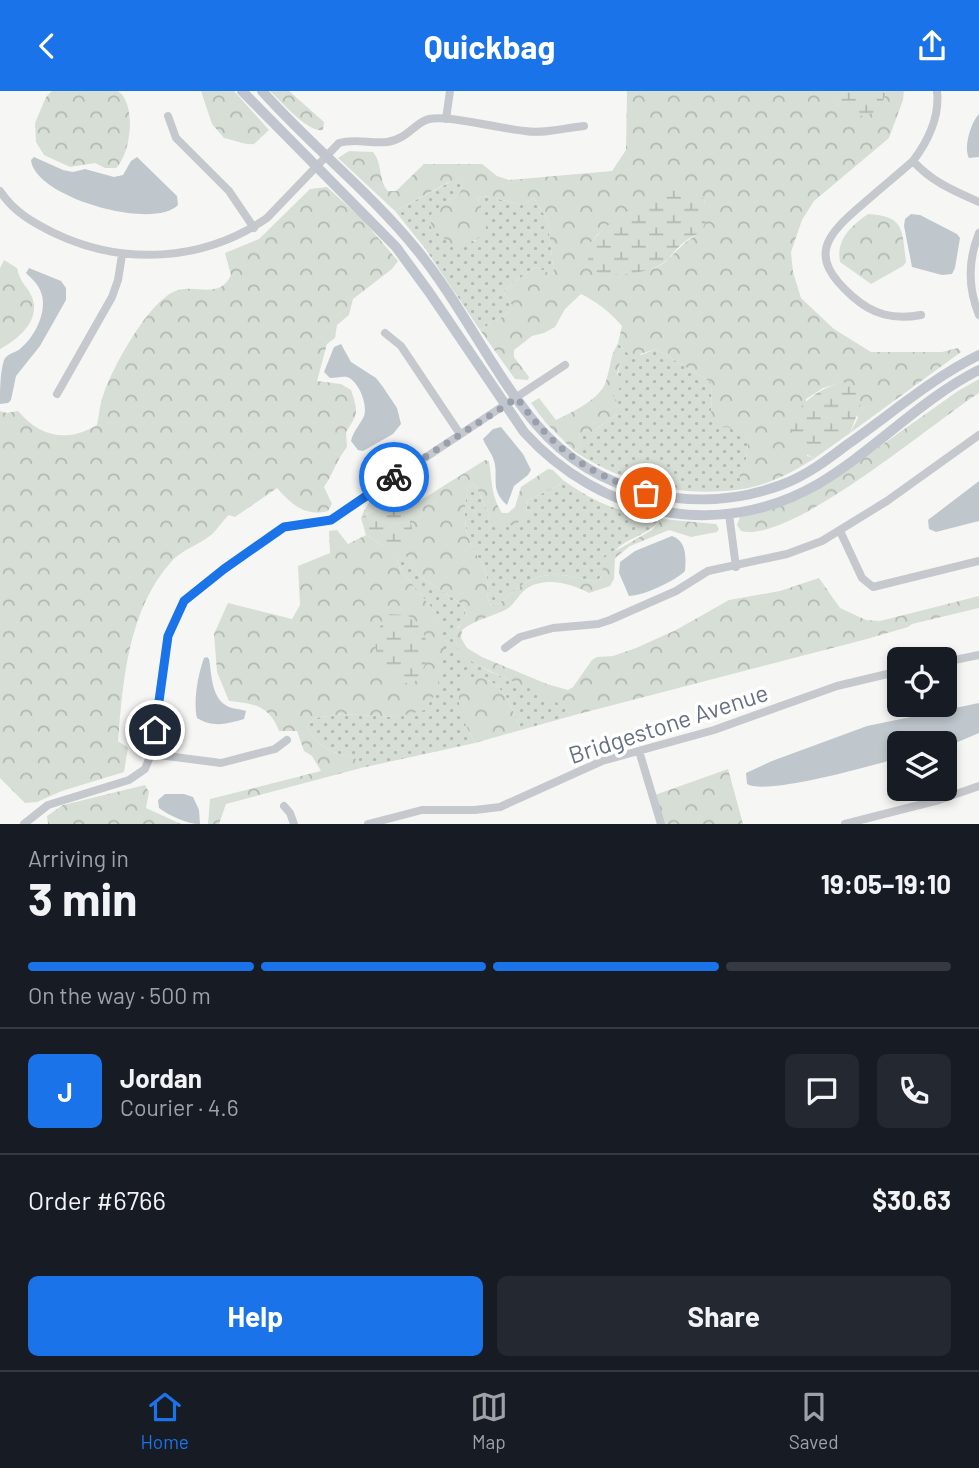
<!DOCTYPE html>
<meta charset="utf-8">
<style>
:root{--surface:#171b24;--page:#242831;--text:#f1f3f6;--muted:#9ea1a6;--line:#363941;--accent:#1a73e8}
body{margin:0;font-family:Barlow,sans-serif;background:var(--page);color:var(--text);height:100vh;display:flex;flex-direction:column;font-size:26px;white-space:nowrap}
*{box-sizing:border-box;margin:0}
p{font-size:23px;color:var(--muted)}
.icon{flex:none;width:38px;height:38px;fill:none;stroke:currentColor;stroke-width:2;stroke-linecap:round;stroke-linejoin:round}
.map{position:relative;height:733px;overflow:hidden}
.sheet{display:flex;flex-direction:column;background:var(--surface);flex:1}
.sheet>*{flex:none}
.fabs{position:absolute;left:887px;top:556px;display:grid;gap:14px}
.fabs a{display:grid;place-items:center;width:70px;height:70px;border-radius:10px;background:var(--surface);box-shadow:0 4px 10px #0003;font-size:35px}
.pin{position:absolute;display:grid;place-items:center;width:60px;height:60px;color:#fff;margin:-30px;border:4px solid #fff;border-radius:50%;box-shadow:0 2px 7px #0007}
.courier{position:absolute;display:grid;place-items:center;width:70px;height:70px;margin:-35px;border:5px solid #1a73e8;border-radius:50%;background:#fff;color:#222;box-shadow:0 2px 9px #0007}
.head em{font-style:normal;font-weight:700}
.head div{display:flex;flex-direction:column-reverse}
.head{display:flex;align-items:center;justify-content:space-between;height:119px;padding:0 28px}
h1{font-size:46px;font-weight:700;line-height:52px}
.bar{display:grid;grid-template-columns:repeat(4,1fr);gap:10px 7px;align-content:center;height:84px;padding:0 28px}
.bar i{height:9px;border-radius:5px;background:var(--line)}
.bar .current{background:var(--accent)}
.bar p{grid-column:span 4}
.line{display:flex;align-items:center;gap:18px;padding:0 28px;border-top:2px solid var(--line)}
.line div{flex:1}
.round{display:grid;place-items:center;flex:none;width:74px;height:74px;border-radius:10px;background:var(--page)}
.action{display:flex;gap:14px;margin-top:auto;padding:14px 28px}
.action a{flex:1;height:80px;border-radius:10px;background:var(--accent);color:#fff;font-size:28px;font-weight:700;line-height:80px;text-align:center}
.action a+a{background:var(--page);color:var(--text)}
header{display:flex;justify-content:space-between;align-items:center;height:91px;padding:0 28px;background:var(--accent);color:#fff;font-size:32px;font-weight:700}
.dock{display:flex;justify-content:space-around;align-items:center;height:98px;border-top:2px solid var(--line);background:var(--surface);font-size:19px;color:var(--muted)}
.dock a{display:grid;justify-items:center;gap:4px}
.dock .current{color:var(--accent)}
.map>svg:first-child{display:block}
.grass{fill:url(#grass-dots)}
.forest{fill:url(#forest-crowns);fill-rule:evenodd}
.wetland{fill:url(#wetland-marsh)}
.water{fill:#bfc7cd}
.lines{fill:none;stroke-linecap:round;stroke-linejoin:round}
.minor{stroke:#c5c8cc;stroke-width:8}
.major{stroke:#c1c5cd;stroke-width:10}
.done{stroke:#99a0ac;stroke-width:7;stroke-dasharray:0 12.6}
.route{stroke:#1a73e8;stroke-width:9}
.labels{text-anchor:middle;dominant-baseline:central;stroke-width:7;stroke-linejoin:round;paint-order:stroke}
.street-label{font-size:24px;fill:#677185;stroke:#fff}
</style>
<header><svg class="icon" aria-label="back" viewBox="0 0 24 24"><path d="M15 5l-7 7 7 7"/></svg>Quickbag<svg class="icon" aria-label="share" viewBox="0 0 24 24"><path d="M12 15V3M7 8l5-5 5 5M5 13v7h14v-7"/></svg></header>
<div class="map">
<svg width="979" height="733" viewBox="0 0 979 733">
<defs>
<pattern id="grass-dots" width="8" height="8" patternUnits="userSpaceOnUse" patternTransform="scale(1.75)"><rect width="8" height="8" fill="#d7ded5"/><path d="M2 2h.1M6 6h.1" fill="none" stroke="#b2b8b2" stroke-width="1.8" stroke-linecap="round"/></pattern>
<pattern id="forest-crowns" width="20" height="18" patternUnits="userSpaceOnUse" patternTransform="scale(1.75)"><rect width="20" height="18" fill="#d7ded5"/><path d="M2 6a3 3 0 1 1 6 0M12 15a3 3 0 1 1 6 0" fill="none" stroke="#b2b8b2"/></pattern>
<pattern id="wetland-marsh" width="20" height="14" patternUnits="userSpaceOnUse" patternTransform="scale(1.75)"><rect width="20" height="14" fill="#d7ded5"/><path d="M1 5h8M5 5V1M11 12h8M15 12V8" fill="none" stroke="#b2b8b2"/></pattern>
</defs>
<rect width="100%" height="100%" fill="#f6f7f4"/>
<path class="grass" d="M450,91h13l-4,14 -11,4 26,42c20,-20 8,-21 4,-44l9,-2 35,9 12,-7 14,23 6,54 -19,-8 -32,24 9,14 -3,8 -29,17 -56,-83 -29,-36z
M618,252l4,5 19,7 15,-6 56,34 -1,28 37,29 -2,23 -7,11 4,15c-61,9 -118,-4 -169,-38l7,-5 -2,-11 6,-5 7,2 25,-18 -4,-18 8,-36 -8,-7z
M563,389c37,26 55,31 99,39 -14,16 -37,20 -46,31 -8,11 -9,25 -21,32 -31,-8 -53,-14 -81,9 -9,8 -12,12 -23,15 -6,-10 -2,-21 -5,-32 -4,-12 -13,-23 -17,-35 -6,-16 -5,-39 0,-54l6,-1 15,33 36,-5 2,-12 30,-14z
M404,461l18,26 40,26 5,13 -9,10 -3,13c6,8 13,19 22,24 25,18 78,25 94,52l-50,14c-11,-24 -15,-47 -43,-53l-12,49 9,17 -114,25 -6,-10c-24,-5 -35,-9 -48,-31l7,-9 29,-4 54,3 42,-100 -39,-48 -3,-10z"/>
<path class="forest" d="M52,0h66c19,13 13,63 -2,77h-11l-10,-5 -25,4 -26,-12 -8,-13 -1,-19 11,-26z
M201,0h33l35,39 -15,14c-10,1 -20,-4 -30,-6l-12,-14z
M270,0h19l35,31 -1,8c-15,3 -41,-28 -53,-39z
M627,0h211l-1,10 49,-5 -2,-5h20l-1,9 -14,38 -75,63 -12,19 -11,32 2,20 8,26 33,31 37,23h71l16,-4 3,4 -111,81 8,-15 -15,-36 -20,6 -17,11 1,57 8,2c-22,14 -46,27 -72,31l-4,-15 7,-11 2,-23 -20,-13 -14,1 -3,-17 1,-28 -56,-34 -25,8 -13,-14 4,-17c-12,-14 -25,-24 -41,-32l-16,15 -10,18 -11,6 -12,3 -18,14v7l15,20 -1,3 -13,-1 -35,-49 29,-17 3,-8 -9,-14 32,-24 19,8 -6,-54 -14,-23 -12,7 -35,-9 -9,2c2,9 8,19 8,26 2,18 -23,20 -35,20l-20,-16v-14l17,-14 11,-4 4,-14h-14l-54,29 -57,-53 11,-7 24,1c10,12 5,28 15,39h8l28,-27h58l15,12 12,4 103,-9 14,-21zM704,108l1,8 -10,29c-13,7 -19,17 -30,26 -22,19 -55,-5 -78,-15l11,-13 24,-18z
M327,96l35,32 36,42 -6,8 -39,30 -4,16 -12,10 -2,13 -8,6 -10,37 24,3 10,6c7,21 8,23 -5,42l1,15c-10,12 -14,27 -23,40l8,17 -4,7c-23,6 -37,-7 -51,-23l-42,29 -6,-2c-7,6 -11,14 -18,20 -12,10 -30,15 -40,27 -43,48 -48,119 -53,179l10,7 -4,24 -62,19 -25,11 -12,1 -25,-25v-367l7,2 11,-2c22,26 49,32 79,14 2,-10 3,-22 7,-32 9,-26 47,-97 75,-103 19,-5 41,9 52,-15l-6,-22 34,-14 51,-50z
M868,123c37,2 34,16 38,48l-3,4 -32,18 -31,-22c-4,-23 11,-36 28,-48z
M4,169l13,8c4,17 10,17 15,29 9,24 -14,42 -32,52v-81z
M613,262l8,7 -4,14 9,7 -13,15 6,8 -2,10 -25,18 -7,-2 -6,5 2,11 -7,5 -28,-28 -15,-20 8,-5 17,22c15,-7 46,-22 50,-39 3,-9 4,-18 7,-28z
M979,288v14c-47,30 -188,151 -238,138l-4,-6 3,-8 33,-8 29,-11 29,-17 127,-90z
M485,369l4,1c3,20 2,35 13,52h6l7,-6 6,-20 27,-18 5,1 10,10 -5,6 -30,14 -2,12 -10,13 -16,1 -10,-9 -15,-33 -6,1c-5,15 -6,39 0,54 4,12 13,23 17,35 3,11 -1,22 5,32 11,-3 14,-7 23,-15 28,-23 50,-17 81,-9l6,-4 4,-21 47,-27 10,-11 54,5 3,5 -2,3 -26,5 -22,-7 -39,16 -15,12 -1,21 -4,7 -21,7c-18,-10 -45,-17 -63,-4 -8,6 -11,15 -19,20 -15,8 -31,10 -45,21l-1,8 6,10 15,9 65,27 21,6 5,-3 19,-27 5,-3 16,-1 23,-8 40,-18 53,-30 51,-9 39,-13 21,30 26,12 14,1 99,-25v12l-67,16 -4,3 -41,12 -296,77c-17,-29 -114,-45 -116,-75 -1,-9 6,-18 12,-25l-5,-12 -40,-26 -18,-25 -7,6 3,10 39,48 6,34 -9,41 -11,18 -28,7 -54,-3 -29,4 -7,9c13,22 24,26 48,31l6,10 -135,36 -7,20h-11l2,-25 111,-28 -9,-15 -8,-5 -7,-20h-18c-9,-25 -26,-28 -50,-30l-12,-29 -3,-38 14,-31 64,16 8,-14 -2,-39 32,-13 -1,-22 8,-1 11,14 18,-9 17,11 -4,-40 -18,12c6,-16 16,-29 35,-25 8,2 13,8 22,9z
M478,586c28,6 32,29 43,53l-46,13c-11,-21 -24,-42 -10,-64z
M728,678l15,55h-82l-9,-28z
M145,694l4,7 -3,16 35,16h-133l-1,-8 16,-11z"/>
<path class="wetland" d="M838,0h46l2,4c-3,5 -6,12 -9,15 -9,8 -30,8 -37,-2 -4,-5 -3,-12 -2,-17z
M673,96l10,1 21,11c1,10 4,17 0,27 -5,9 -14,11 -21,17 -8,6 -12,15 -20,20 -15,11 -59,17 -74,5l-2,-21c21,-26 54,-49 86,-60z
M843,291c11,4 14,12 18,22l-11,29 -35,25c-17,-5 -22,-20 -25,-36 14,-22 28,-33 53,-40z
M391,414c16,7 20,13 22,30l-8,10 -22,1 -17,-11 -5,-17 18,-12z
M390,523c5,1 13,0 18,2 7,2 12,9 15,16 9,20 4,35 -10,52l-18,-3 -17,-18 -3,-21 6,-19z"/>
<path class="water" d="M979,23v43l-10,1c-6,-10 2,-36 10,-44z
M34,66l29,13 10,2 12,-3 29,8 9,-2 8,-14 6,-4 40,39 1,9c-25,26 -144,-8 -147,-45z
M911,123l9,1 37,19 3,4 -5,30 -3,6 -10,1 -30,-8 -8,-41 1,-7z
M29,177l32,13 5,7v12l-26,46 -24,30 -5,24 -3,3 -8,1c0,-14 0,-31 4,-44 3,-7 12,-7 17,-12 15,-12 28,-40 19,-58 -3,-7 -9,-12 -14,-17z
M341,253l10,18 25,16 7,9 14,21 4,16 -8,10 -30,17 -5,-1 -7,-9c2,-10 9,-16 13,-25 4,-11 -5,-35 -17,-39 -5,-1 -12,1 -17,1l-6,-6 10,-25z
M501,336l22,27 8,16 -3,5 -14,11 -7,19c-18,-15 -8,-29 -13,-44 -2,-8 -8,-14 -11,-22l10,-10z
M979,390v40l-43,11 -7,-3 -1,-9z
M672,445c15,5 14,22 13,35 -10,10 -42,25 -56,25l-10,-23 1,-11 15,-11z
M207,566l2,2c3,16 2,40 20,48 5,2 11,2 17,4l-2,8c-17,5 -31,9 -47,-1 -4,-17 1,-44 7,-60z
M979,612v30l-33,14 -1,-3h-45l-1,14c-26,7 -133,38 -152,26l-1,-11 26,-12 95,-35z
M165,703h19l9,3 6,13 1,14c-13,0 -30,-8 -41,-16l-1,-8z"/>
<g class="lines">
<path class="minor" d="M168,25l8,22 53,53 25,37
M446,28l4,-28
M913,70c19,21 41,30 66,41
M0,100c14,21 32,31 54,42 69,33 149,29 213,-15l72,-75c16,-5 32,1 48,-1 21,-3 28,-20 42,-23 20,-4 73,10 96,12 19,3 39,-3 59,-5
M979,142c-11,27 -11,55 0,82
M921,224c-27,5 -48,0 -69,-19 -45,-40 -27,-60 12,-93 16,-14 33,-28 49,-42 15,-20 27,-44 24,-70
M385,242l16,13 59,88
M57,303l55,-97 6,-17 4,-25
M729,423l7,53
M840,440l22,47 11,9 106,-26
M505,557l15,-11 33,-9 45,-4 12,-4 66,-29 32,-20 79,-17 35,-13 65,-40 92,-66
M945,571l34,-7
M639,660l22,73
M151,663l70,9 54,-14 12,-9
M284,715l6,7 4,11
M24,733l24,-19 81,-25 16,-11 6,-15 17,-118 16,-35 40,-32 60,-42 47,-7 234,-155
M368,733l54,-14h53l25,-3 102,-46 112,-31 123,-44 63,-15
M845,733l94,-24 40,-14"/>
<path class="major" d="M242,0l154,156 33,45 95,140c76,84 194,110 294,52 56,-33 103,-85 161,-114
M262,0c49,55 108,101 155,159 44,54 74,120 119,174 60,71 159,93 245,61 25,-9 46,-25 67,-41 43,-30 84,-66 131,-89"/>
</g>
<g class="lines">
<path class="done" d="M394,386l123,-79c38,52 68,74 129,95"/>
<path class="route" d="M155,639l13,-94 16,-35 40,-32 60,-42 47,-7 63,-43"/>
</g>
<g class="labels">
<g class="street-label">
<text transform="translate(668 632) rotate(-18)">Bridgestone Avenue</text>
</g>
</g>
</svg>
<div class="fabs">
<a><svg class="icon" aria-label="locate" viewBox="0 0 24 24"><circle cx="12" cy="12" r="6"/><path d="M12 2v4M12 18v4M2 12h4M18 12h4"/></svg></a>
<a><svg class="icon" aria-label="layers" viewBox="0 0 24 24"><path d="M12 4l9 5-9 5-9-5zM3 14l9 5 9-5"/></svg></a>
</div>
<div class="pin" style="left:646px;top:402px;background:#ea580c"><svg class="icon" aria-label="bag" viewBox="0 0 24 24"><path d="M5 8h14l-1 12H6zM9 8a3 3 0 0 1 6 0"/></svg></div>
<div class="pin" style="left:155px;top:639px;background:#1f2937"><svg class="icon" aria-label="home" viewBox="0 0 24 24"><path d="M3 11l9-7 9 7M6 9v11h12V9"/></svg></div>
<div class="courier" style="left:394px;top:386px"><svg class="icon" aria-label="bike" viewBox="0 0 24 24"><circle cx="6" cy="16" r="4"/><circle cx="18" cy="16" r="4"/><path d="M6 16l4-8h5l3 8M10 8l3 8H6M13 5h3"/></svg></div>
</div>
<section class="sheet">
<div class="head"><div><h1>3 min</h1><p>Arriving in</p></div><em>19:05–19:10</em></div>
<div class="bar"><i class="current"></i><i class="current"></i><i class="current"></i><i></i><p>On the way · 500 m</p></div>
<div class="line" style="height:126px"><b class="round" style="background:var(--accent);color:#fff">J</b><div><b>Jordan</b><p>Courier · 4.6</p></div><a class="round"><svg class="icon" aria-label="chat" viewBox="0 0 24 24"><path d="M4 5h16v11H9l-5 4z"/></svg></a><a class="round"><svg class="icon" aria-label="phone" viewBox="0 0 24 24"><path d="M5 4h4l2 5-3 2q2 4 5 5l2-3 5 2v4C11 20 4 13 5 4z"/></svg></a></div>
<div class="line" style="height:91px"><div>Order #6766</div><b>$30.63</b></div>
<div class="action"><a>Help</a><a>Share</a></div>
</section>
<nav class="dock">
<a class="current"><svg class="icon" aria-label="home" viewBox="0 0 24 24"><path d="M3 11l9-7 9 7M6 9v11h12V9"/></svg>Home</a>
<a><svg class="icon" aria-label="map" viewBox="0 0 24 24"><path d="M3 6l6-2 6 2 6-2v14l-6 2-6-2-6 2zM9 4v14M15 6v14"/></svg>Map</a>
<a><svg class="icon" aria-label="saved" viewBox="0 0 24 24"><path d="M7 4h10v16l-5-4-5 4z"/></svg>Saved</a>
</nav>
